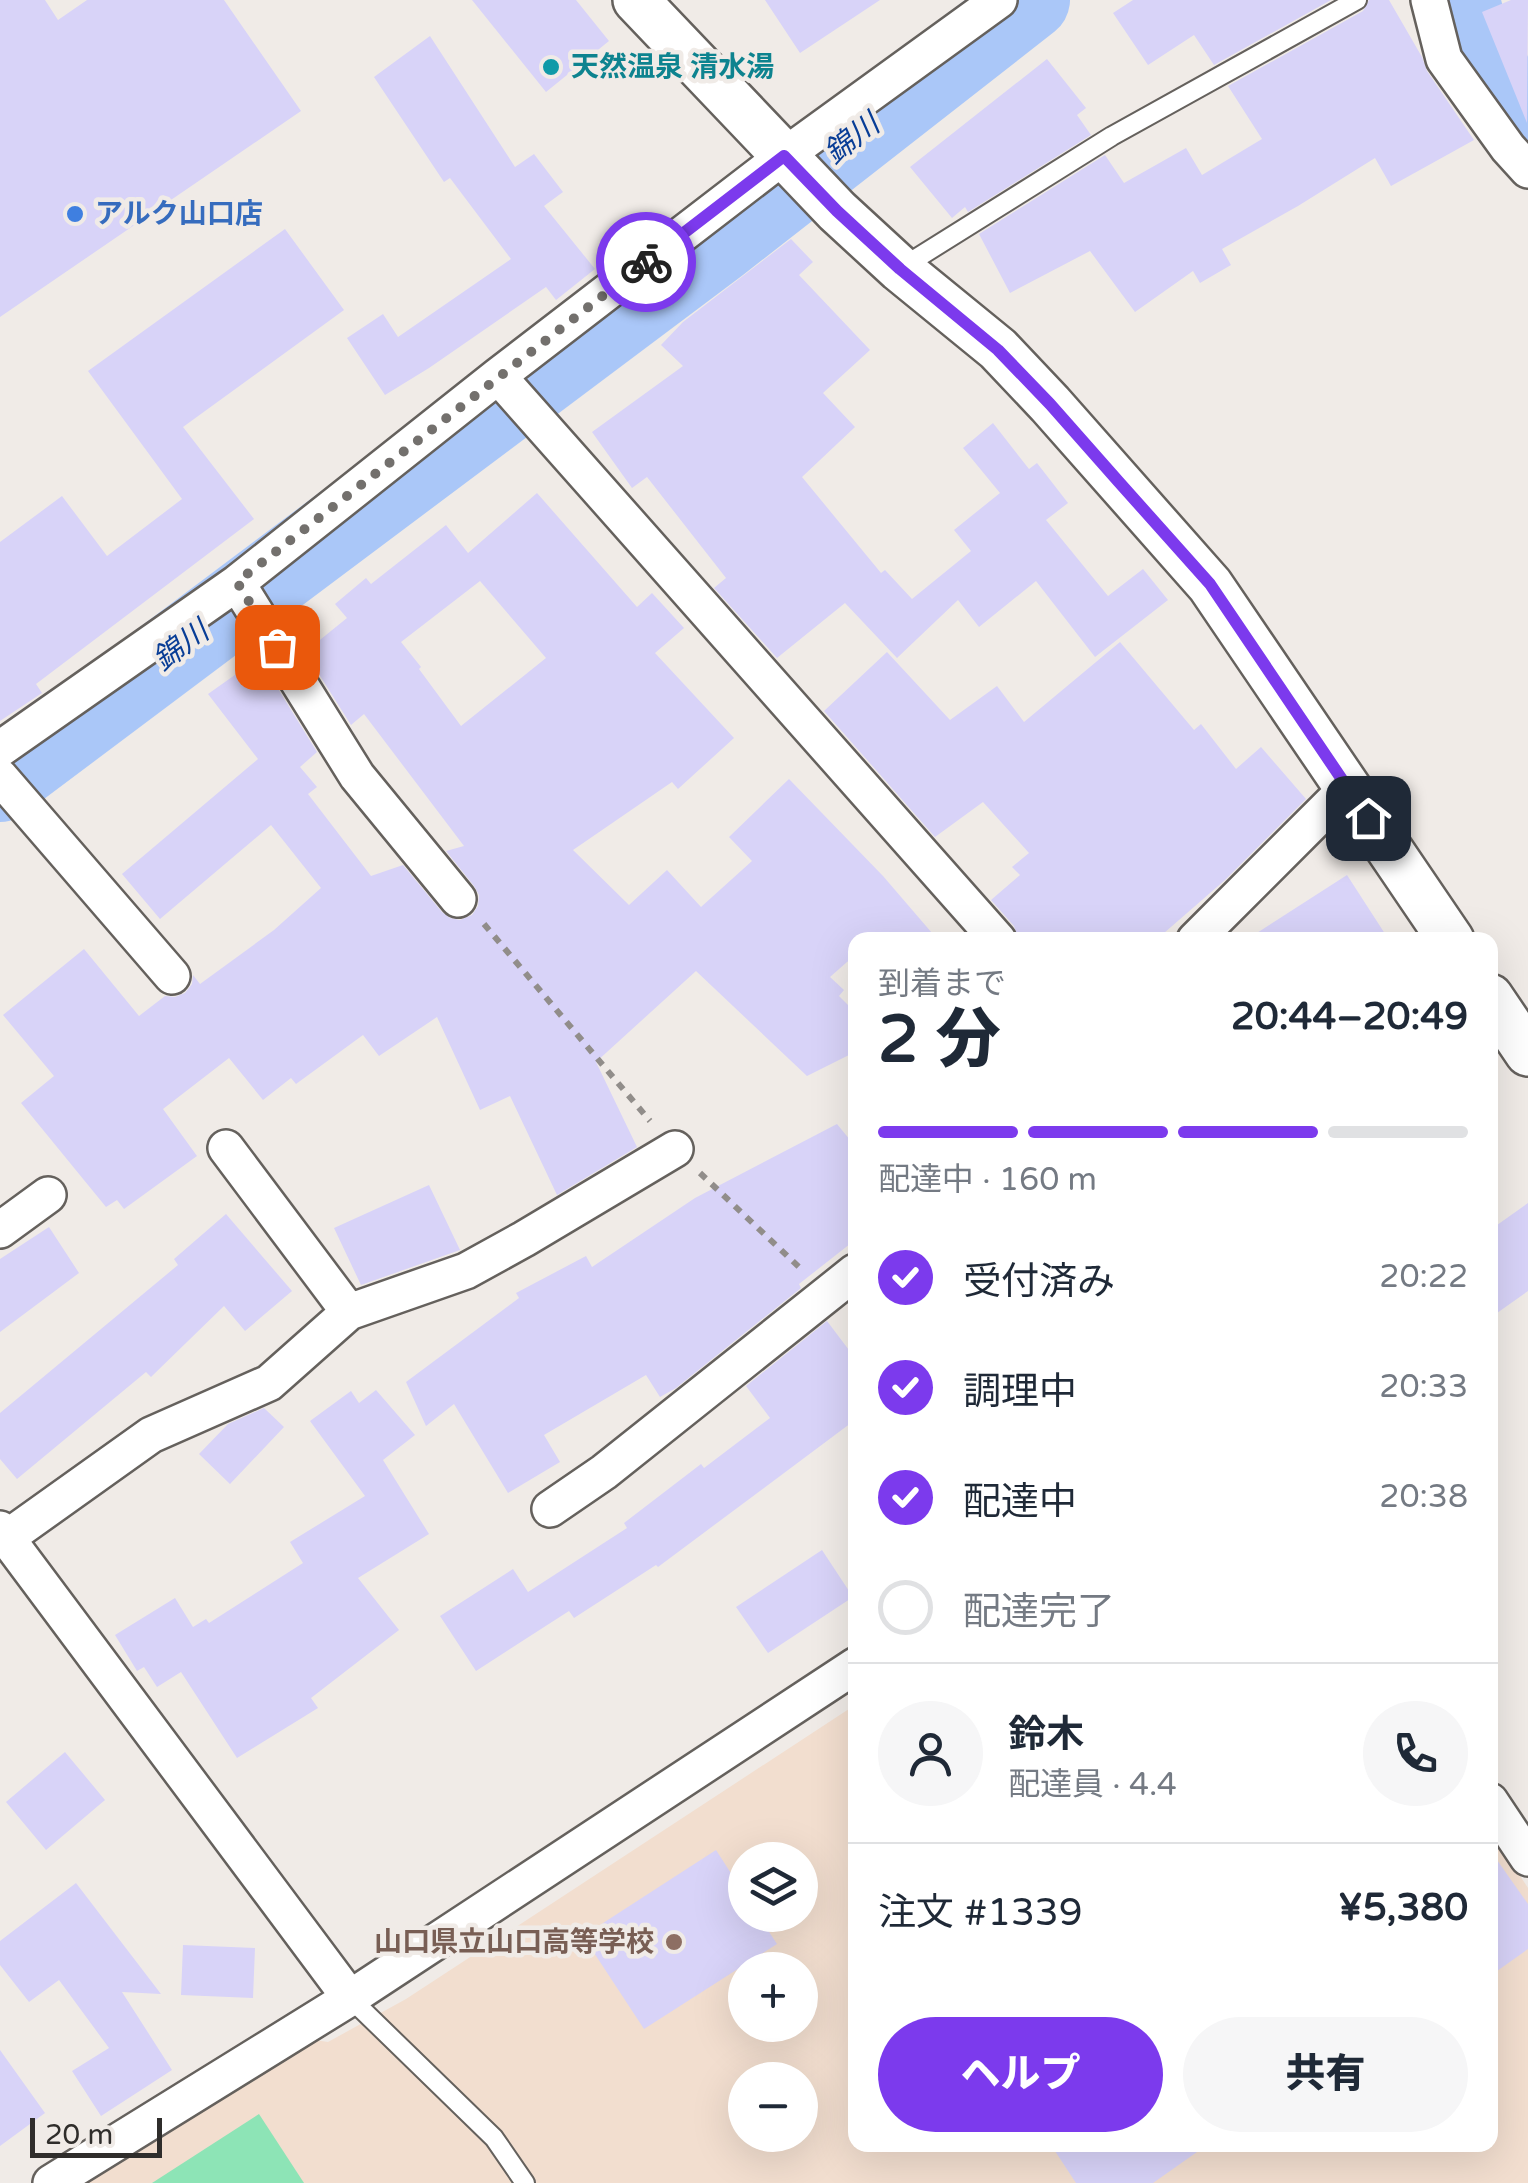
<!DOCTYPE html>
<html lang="ja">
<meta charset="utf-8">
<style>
:root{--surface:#fff;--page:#f6f6f7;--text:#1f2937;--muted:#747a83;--line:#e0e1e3;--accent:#7c3aed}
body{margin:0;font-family:"Varela Round","Noto Sans JP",sans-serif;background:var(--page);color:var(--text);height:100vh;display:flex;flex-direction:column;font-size:38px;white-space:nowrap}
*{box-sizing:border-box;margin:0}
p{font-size:32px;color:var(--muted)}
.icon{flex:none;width:55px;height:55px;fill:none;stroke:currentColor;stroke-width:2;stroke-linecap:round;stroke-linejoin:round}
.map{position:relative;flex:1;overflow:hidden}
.sheet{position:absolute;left:848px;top:932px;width:650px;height:1220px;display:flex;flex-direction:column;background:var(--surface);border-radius:20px;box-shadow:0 10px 40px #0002}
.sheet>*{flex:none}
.buttons{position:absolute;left:728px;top:1842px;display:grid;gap:20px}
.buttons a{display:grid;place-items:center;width:90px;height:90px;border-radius:50%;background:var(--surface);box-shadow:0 10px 40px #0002;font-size:50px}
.scale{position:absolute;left:30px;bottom:25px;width:132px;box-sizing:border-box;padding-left:10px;border:5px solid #2f2d2b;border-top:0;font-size:28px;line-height:35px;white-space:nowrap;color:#2f2d2b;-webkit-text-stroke:8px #f0ebe7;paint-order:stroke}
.pin{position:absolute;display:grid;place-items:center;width:85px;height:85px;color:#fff;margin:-42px;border-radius:20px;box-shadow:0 5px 15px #0006}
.courier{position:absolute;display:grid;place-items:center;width:100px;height:100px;margin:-50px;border:8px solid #7c3aed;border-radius:50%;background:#fff;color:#222;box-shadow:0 2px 12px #0007}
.summary em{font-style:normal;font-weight:800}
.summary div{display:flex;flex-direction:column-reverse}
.summary{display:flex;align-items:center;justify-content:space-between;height:170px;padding:0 30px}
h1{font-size:65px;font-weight:800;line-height:75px}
.bar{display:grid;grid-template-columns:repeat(4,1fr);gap:15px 10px;align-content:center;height:120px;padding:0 30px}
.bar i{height:12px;border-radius:8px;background:var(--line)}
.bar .current{background:var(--accent)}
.bar p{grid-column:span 4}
.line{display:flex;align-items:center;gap:25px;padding:0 30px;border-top:2px solid var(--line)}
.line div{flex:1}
.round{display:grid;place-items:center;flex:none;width:105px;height:105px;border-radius:52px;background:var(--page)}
ol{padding:0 30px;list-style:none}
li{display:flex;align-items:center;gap:30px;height:110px}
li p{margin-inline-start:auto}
li .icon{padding:10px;border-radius:50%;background:var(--accent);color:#fff;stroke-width:4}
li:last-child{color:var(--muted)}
li i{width:55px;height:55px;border:5px solid var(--line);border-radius:50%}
.cta{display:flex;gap:20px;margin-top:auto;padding:20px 30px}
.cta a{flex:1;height:115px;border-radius:60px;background:var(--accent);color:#fff;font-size:40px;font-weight:800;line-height:115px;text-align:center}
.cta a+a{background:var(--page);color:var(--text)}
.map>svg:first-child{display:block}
.education{fill:#f2decf;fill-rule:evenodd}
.green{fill:#8de4b6}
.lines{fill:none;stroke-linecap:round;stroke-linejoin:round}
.river{stroke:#aac7f8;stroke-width:80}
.building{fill:#d8d3f8;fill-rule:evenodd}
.service-casing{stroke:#65615d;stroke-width:22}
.minor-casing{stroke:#65615d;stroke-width:40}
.tertiary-casing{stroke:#65615d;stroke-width:50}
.path{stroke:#918d8a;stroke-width:6;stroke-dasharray:8 8;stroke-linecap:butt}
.service{stroke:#fff;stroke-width:18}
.minor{stroke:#fff;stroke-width:35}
.tertiary{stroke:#fff;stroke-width:45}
.done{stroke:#73706d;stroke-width:10;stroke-dasharray:0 18}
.route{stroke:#7c3aed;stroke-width:12}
.culture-dot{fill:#0f9aa8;stroke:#f0ebe7;stroke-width:4}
.shop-dot{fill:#3f7fe0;stroke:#f0ebe7;stroke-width:4}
.education-dot{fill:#8d6e63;stroke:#f0ebe7;stroke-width:4}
.labels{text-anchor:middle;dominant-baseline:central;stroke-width:9;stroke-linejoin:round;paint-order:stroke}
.culture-label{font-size:28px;font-weight:bold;fill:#0d838f;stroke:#f0ebe7;text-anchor:start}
.shop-label{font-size:28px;font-weight:bold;fill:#366cbe;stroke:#f0ebe7;text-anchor:start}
.education-label{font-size:28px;font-weight:bold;fill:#785e54;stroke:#f0ebe7;text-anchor:end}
.water-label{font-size:30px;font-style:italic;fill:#083d96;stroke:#f0ebe7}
</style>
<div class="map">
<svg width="1528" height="2183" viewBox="0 0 1528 2183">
<rect width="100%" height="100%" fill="#f0ebe7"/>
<path class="education" d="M855,1705v440h635v-316l38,59v295h-1441l221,-144 20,3 78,-43zM745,1860h55v55h-55zM745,1970h55v55h-55zM745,2080h55v55h-55z"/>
<path class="green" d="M259,2114l45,69h-152z"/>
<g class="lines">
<path class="river" d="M1460,0l7,29 38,69 23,27
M0,782l719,-539 311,-243"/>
</g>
<path class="building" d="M0,0h45l13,20 29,-20h137l77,111 -301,206z
M472,0h104l33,41 -63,51z
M765,0h115l-80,53z
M1133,0h198l-117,65 -20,-30 -46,30 -35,-52z
M1369,0h20l33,57 5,14 47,69 -83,46 -16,-28 -77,48 -76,43 9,16 -31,18 -7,-12 -58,41 -45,-61 -80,42 -31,-59 126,-79 19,28 62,-35 16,27 60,-36 -34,-53 135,-75z
M1511,0h17l-1,123 -45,-111z
M430,36l85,131 19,-13 29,38 -19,14 51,63 -39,31 -10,-13 -117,81 -44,27 -38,-57 36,-24 15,23 113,-78 -61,-81 -6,4 -70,-105z
M1047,59l39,49 -9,7 14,20 -123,77 -3,-5 -13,11 -42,-51z
M285,229l59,81 -161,117 71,92 -218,165 6,9 -42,28v-179l62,-46 45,60 75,-57 -94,-128z
M791,239l22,23 -14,13 71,75 -47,43 32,34 -53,50 79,96 4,-3 27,29 59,-48 -17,-21 46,-37 -37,-45 30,-25 36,46 8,-6 31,40 -22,17 62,76 35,-27 25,31 -73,57 -59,-76 -57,46 -21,-27 -61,58 -52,-55 -68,55 -63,-70 12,-10 -79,-101 -15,11 -40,-56 91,-66 -22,-21 22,-23z
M537,493l100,114 15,-14 32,35 -29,25 79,85 -56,51 -6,-7 -99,68 56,55 38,-35 34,37 51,-46 -23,-24 60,-58 94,97 55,64h-83v15l-25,22 14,13 -5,6 16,16v40l-48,24 -111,-105 -100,91 41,85 -80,48 -47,-99 -30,14 -43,-93 -58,39 -16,-21 -67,49 -5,-6 -28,22 -34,-42 -66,51 34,47 -73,53 -7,-9 -11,7 -85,-104 33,-27 -51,-61 81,-66 55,67 26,-20 10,1 10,-4 7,-9 1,-9 7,9 74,-54 47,-42 -50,-63 -111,94 -38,-45 136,-115 -50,-65 41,-29 15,20 8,-6 45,73 -17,15 17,20 -9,7 63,82 32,-11 39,47 8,6 10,2 12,-5 6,-9 1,-11 -5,-9 -28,-35 18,-5 -100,-132 -13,11 -46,-73 42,-34 -12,-14 31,-26 5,6 75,-59 22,28zM480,581l66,77 -85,68 -42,-57 2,-2 -20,-25z
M1120,642l74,88 7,-6 35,45 25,-22 45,52 -81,81 -69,60h-137l-5,-14 -23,-26 29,-25 -8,-8 17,-14 -46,-51 -48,35 -111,-126 63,-59 63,68 47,-34 27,36z
M1347,875l42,65h-143z
M837,1124l18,22v94l-56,44 2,4 -125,100 -16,9 -14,-22 -102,60 16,27 -52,31 -54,-89 -28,22 -20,-44 113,-84 -3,-5 70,-37 6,11 103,-69z
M429,1185l31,65 -99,35 -27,-57z
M1528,1203v88l-38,27v-88z
M226,1214l66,77 -47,40 -21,-25 -73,71 -5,-5 -129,107 -17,-20v-46l178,-148 -4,-6z
M49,1227l30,46 -79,59v-73z
M827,1321l28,37v62l-197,147 -2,-2 -82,53 -5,-7 -93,60 -36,-55 73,-47 15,23 99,-64 -3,-5 77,-59 3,4 66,-50 -24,-32z
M376,1390l39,45 -32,25 46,74 -71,44 41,52 -88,68 7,10 -81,50 -56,-86 -24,15 -13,-20 -7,4 -22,-36 60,-37 18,29 13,-8 3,4 94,-60 -13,-21 75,-46 -55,-75 41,-30 8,12z
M264,1408l20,19 -54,57 -31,-30 29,-30z
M822,1550l31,47 -85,56 -32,-46z
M65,1752l40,48 -59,50 -40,-48z
M716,1850l29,45v20h13l19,29 -133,85 -61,-93z
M1490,1850l38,54v45l-38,27z
M76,1883l85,111 -39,-2 50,78 -71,46 -29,-45 37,-23 -50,-68 -30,22 -29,-37v-24z
M183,1945l72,3 -2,50 -72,-3z
M0,2050l45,63 -45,33z
M1051,2145h156l-54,38h-77z"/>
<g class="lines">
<defs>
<path id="service" d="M901,268l211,-132 245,-136
M350,1998l144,140 31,45"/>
<path id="minor" d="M1429,0l15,59 64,89 20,22
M498,376l500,564
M237,583l120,193 101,123
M0,749l237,-166 261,-207 286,-220 215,-156
M0,777l172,199
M1195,940l153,-153
M226,1148l123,164
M0,1230l48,-35
M550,1509l54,-37 251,-200
M0,1529l350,469
M8,1537l143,-102 118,-52 80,-71 117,-41 58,-32 151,-90
M1490,1801l38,57
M51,2183l299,-185 505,-332"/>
<path id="tertiary" d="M636,0l201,211 63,58 98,80 52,55 160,181 241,355
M1490,997l38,56"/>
</defs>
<use href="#service" class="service-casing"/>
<use href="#minor" class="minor-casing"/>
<use href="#tertiary" class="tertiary-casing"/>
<path class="path" d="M484,924l166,197
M700,1173l100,95"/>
<use href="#service" class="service"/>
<use href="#minor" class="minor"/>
<use href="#tertiary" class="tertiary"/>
</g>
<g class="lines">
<path class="done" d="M277,647l-40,-65 409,-320"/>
<path class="route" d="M646,262l138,-106 53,55 63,58 98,81 52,54 68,77 92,103 158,234"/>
</g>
<circle class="culture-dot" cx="551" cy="67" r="10"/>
<circle class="shop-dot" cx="75" cy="214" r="10"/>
<circle class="education-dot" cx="674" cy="1942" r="10"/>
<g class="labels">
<g class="culture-label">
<text x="571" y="67">天然温泉 清水湯</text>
</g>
<g class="shop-label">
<text x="95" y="214">アルク山口店</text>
</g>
<g class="education-label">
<text x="654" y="1942">山口県立山口高等学校</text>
</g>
<g class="water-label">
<text transform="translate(852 139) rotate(-38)">錦川</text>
<text transform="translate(181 646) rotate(-37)">錦川</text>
</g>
</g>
</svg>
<div class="buttons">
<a><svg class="icon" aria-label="layers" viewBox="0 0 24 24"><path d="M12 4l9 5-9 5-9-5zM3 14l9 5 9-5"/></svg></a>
<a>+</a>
<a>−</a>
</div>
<div class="scale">20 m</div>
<div class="pin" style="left:277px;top:647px;background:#ea580c"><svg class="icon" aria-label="bag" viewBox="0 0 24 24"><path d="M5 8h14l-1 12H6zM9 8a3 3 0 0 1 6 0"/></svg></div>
<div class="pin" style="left:1368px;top:818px;background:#1f2937"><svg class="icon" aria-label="home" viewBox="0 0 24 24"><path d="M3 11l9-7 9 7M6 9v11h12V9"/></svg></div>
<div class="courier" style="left:646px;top:262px"><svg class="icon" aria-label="bike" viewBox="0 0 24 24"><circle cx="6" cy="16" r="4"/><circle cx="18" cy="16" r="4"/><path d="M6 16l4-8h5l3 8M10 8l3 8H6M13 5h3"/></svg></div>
<section class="sheet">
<div class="summary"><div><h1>2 分</h1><p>到着まで</p></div><em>20:44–20:49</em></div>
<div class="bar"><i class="current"></i><i class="current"></i><i class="current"></i><i></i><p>配達中 · 160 m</p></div>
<ol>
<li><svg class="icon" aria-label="check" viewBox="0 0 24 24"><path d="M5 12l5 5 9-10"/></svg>受付済み<p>20:22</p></li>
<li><svg class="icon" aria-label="check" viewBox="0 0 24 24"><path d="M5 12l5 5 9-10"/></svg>調理中<p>20:33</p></li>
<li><svg class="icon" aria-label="check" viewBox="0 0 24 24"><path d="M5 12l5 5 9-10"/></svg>配達中<p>20:38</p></li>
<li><i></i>配達完了</li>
</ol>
<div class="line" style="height:180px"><a class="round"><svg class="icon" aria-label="person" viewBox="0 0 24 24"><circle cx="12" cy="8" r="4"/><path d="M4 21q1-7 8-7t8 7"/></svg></a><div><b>鈴木</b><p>配達員 · 4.4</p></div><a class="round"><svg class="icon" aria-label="phone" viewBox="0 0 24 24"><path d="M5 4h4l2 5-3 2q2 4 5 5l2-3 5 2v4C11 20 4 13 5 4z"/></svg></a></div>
<div class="line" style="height:130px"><div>注文 #1339</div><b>¥5,380</b></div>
<div class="cta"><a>ヘルプ</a><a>共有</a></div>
</section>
</div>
